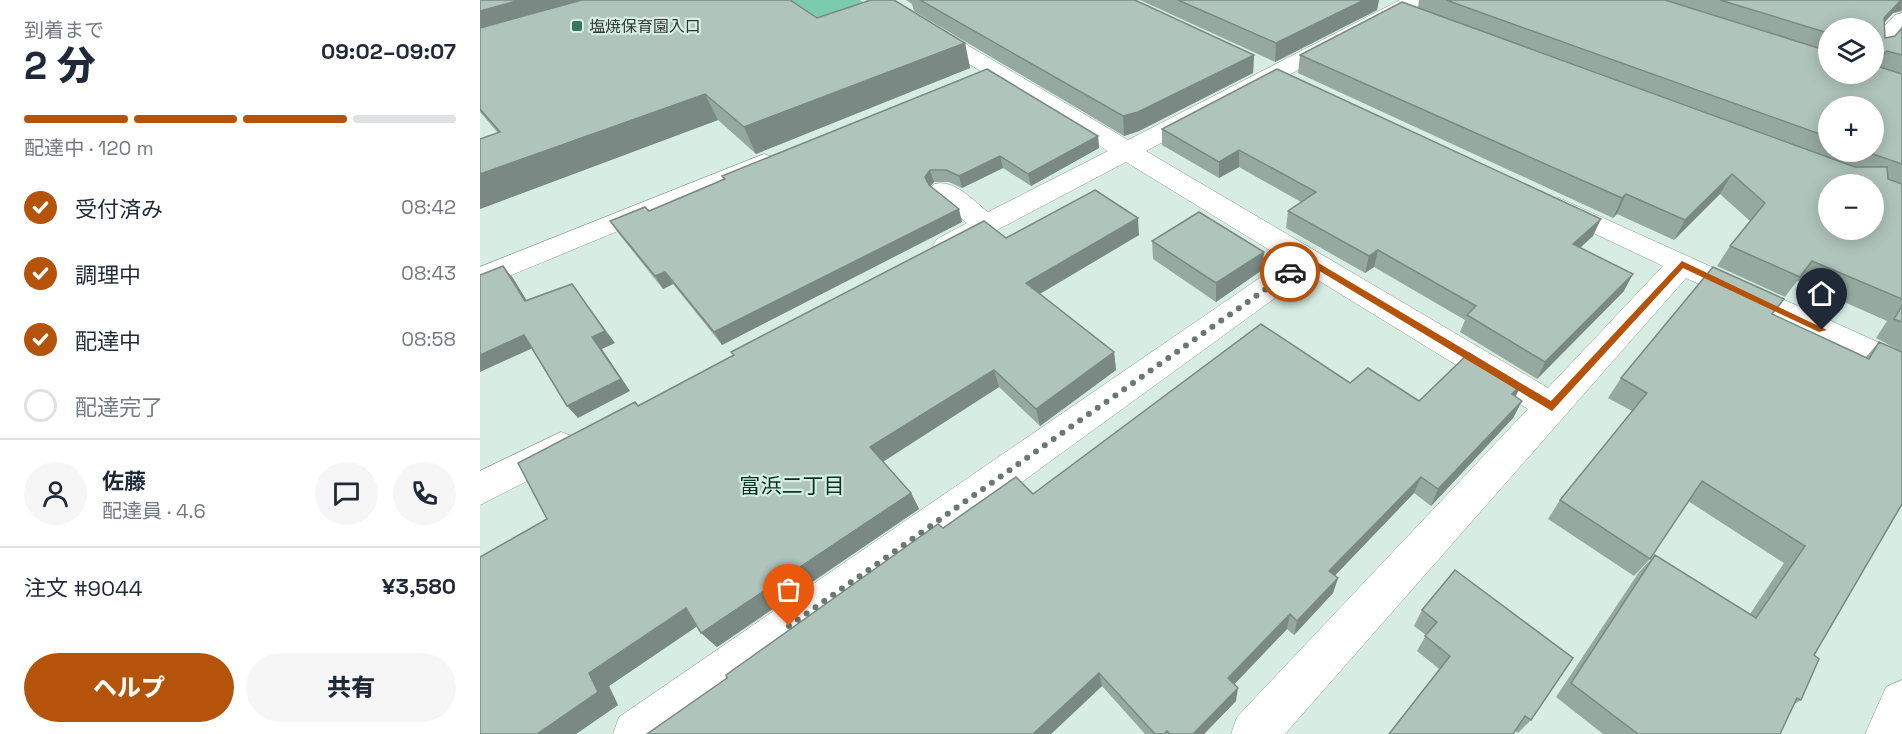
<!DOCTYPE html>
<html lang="ja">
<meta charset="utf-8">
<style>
:root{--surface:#fff;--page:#f6f6f7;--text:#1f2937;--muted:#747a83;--line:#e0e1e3;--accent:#b45309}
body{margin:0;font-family:"Space Grotesk","Noto Sans JP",sans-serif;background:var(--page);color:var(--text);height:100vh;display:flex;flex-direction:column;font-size:22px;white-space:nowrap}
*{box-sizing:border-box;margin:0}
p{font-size:20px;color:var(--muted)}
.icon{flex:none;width:33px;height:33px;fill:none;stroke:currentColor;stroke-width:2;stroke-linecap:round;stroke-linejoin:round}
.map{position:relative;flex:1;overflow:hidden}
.details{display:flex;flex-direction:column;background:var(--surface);width:480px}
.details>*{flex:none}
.tools{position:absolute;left:1338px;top:18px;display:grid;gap:12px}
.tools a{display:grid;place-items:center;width:66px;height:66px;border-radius:50%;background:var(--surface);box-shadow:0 3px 15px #0003;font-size:30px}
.pin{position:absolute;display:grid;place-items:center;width:51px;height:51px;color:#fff;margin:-62px -26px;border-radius:50% 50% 50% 0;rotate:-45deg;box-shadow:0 0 6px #0007}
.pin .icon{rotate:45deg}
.courier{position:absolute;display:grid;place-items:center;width:60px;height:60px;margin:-30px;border:4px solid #b45309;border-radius:50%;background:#fff;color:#222;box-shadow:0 2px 8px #0007}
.summary em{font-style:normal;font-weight:800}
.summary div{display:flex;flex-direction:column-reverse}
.summary{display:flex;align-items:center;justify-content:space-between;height:102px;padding:0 24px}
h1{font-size:39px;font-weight:800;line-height:45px}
.bar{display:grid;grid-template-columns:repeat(4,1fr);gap:9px 6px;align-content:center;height:72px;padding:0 24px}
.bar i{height:8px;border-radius:4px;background:var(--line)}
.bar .current{background:var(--accent)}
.bar p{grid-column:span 4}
.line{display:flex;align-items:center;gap:15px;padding:0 24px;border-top:2px solid var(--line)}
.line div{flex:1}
.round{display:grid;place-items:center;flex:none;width:63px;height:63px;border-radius:32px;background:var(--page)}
ol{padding:0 24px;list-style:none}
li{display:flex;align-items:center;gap:18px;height:66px}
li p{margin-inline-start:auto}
li .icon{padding:6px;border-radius:50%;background:var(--accent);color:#fff;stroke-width:4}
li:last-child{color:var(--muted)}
li i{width:33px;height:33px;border:3px solid var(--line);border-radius:50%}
.primary-button{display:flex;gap:12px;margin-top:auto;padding:12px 24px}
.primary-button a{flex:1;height:69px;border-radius:36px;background:var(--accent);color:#fff;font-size:24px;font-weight:800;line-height:69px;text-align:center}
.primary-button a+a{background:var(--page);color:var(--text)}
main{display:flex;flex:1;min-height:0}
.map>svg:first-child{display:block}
.green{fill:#7bccac}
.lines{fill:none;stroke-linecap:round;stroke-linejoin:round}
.minor-casing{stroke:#869b91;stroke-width:1}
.minor{fill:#fff;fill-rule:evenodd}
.wall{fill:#96a9a1;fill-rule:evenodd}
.shaded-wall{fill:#7a8983}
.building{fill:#afc4bb;stroke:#7a8983;stroke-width:1.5;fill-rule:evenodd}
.route{fill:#b45309}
.done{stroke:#6a7872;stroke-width:6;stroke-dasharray:0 10.8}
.poi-dot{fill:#3a755f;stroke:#d7ede3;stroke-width:2}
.labels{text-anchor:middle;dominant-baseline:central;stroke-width:4.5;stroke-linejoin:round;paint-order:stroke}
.far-poi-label{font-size:16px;fill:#303935;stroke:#d7ede3;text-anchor:start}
.neighbourhood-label{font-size:21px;fill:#003424;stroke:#d7ede3}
</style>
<main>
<section class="details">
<div class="summary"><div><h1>2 分</h1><p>到着まで</p></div><em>09:02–09:07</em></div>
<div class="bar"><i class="current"></i><i class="current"></i><i class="current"></i><i></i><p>配達中 · 120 m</p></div>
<ol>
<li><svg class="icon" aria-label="check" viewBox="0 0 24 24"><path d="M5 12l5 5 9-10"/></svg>受付済み<p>08:42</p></li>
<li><svg class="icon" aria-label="check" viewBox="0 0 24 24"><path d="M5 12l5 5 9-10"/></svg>調理中<p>08:43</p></li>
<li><svg class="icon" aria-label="check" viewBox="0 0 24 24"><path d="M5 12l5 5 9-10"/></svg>配達中<p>08:58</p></li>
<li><i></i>配達完了</li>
</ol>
<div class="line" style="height:108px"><a class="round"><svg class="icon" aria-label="person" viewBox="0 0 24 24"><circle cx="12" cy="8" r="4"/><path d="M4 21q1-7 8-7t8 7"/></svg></a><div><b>佐藤</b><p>配達員 · 4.6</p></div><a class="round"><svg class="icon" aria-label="chat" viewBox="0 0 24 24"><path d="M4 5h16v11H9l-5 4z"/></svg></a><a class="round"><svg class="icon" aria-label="phone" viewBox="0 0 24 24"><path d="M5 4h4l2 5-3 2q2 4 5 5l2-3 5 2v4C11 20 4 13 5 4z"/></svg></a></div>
<div class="line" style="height:78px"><div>注文 #9044</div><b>¥3,580</b></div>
<div class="primary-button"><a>ヘルプ</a><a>共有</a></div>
</section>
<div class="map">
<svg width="1422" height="734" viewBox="0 0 1422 734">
<rect width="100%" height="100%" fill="#d7ede3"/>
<path class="green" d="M291,0h89l21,13 -56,21z"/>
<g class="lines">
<defs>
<path id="minor" d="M387,0h24l237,140 272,-140h25l-3,4 -276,147 402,237 115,-122 -114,-54 -3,-6 3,-6 10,-2 343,155v26l-216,-101 -401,456h-54l6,-17 291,-308 -220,-135 -633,460h-62l6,-17 667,-457 -160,-98 -169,89 -10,3 -10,-3 -4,-6 4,-6 30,-16 -33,-27 -4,-6 4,-6c21,-5 38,16 54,28l120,-61z
M1422,13v18l-21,21 -7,2v-17l21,-22z
M284,154l9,3 4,5 -4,5 -293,121v-21z
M81,432l13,5 5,10 -5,10 -94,48v-34z
M1422,680v54h-37l21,-47z"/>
</defs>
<use href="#minor" class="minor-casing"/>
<use href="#minor" class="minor"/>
</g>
<path class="wall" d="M0,0l337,18 148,25 5,25 -214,86 -38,-34 -238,89v-70l18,-6 -18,-21z
M426,0h229l119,55 -1,18 -114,58 -15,5 -210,-125 -2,-7z
M660,0h239l-2,10 -102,52z
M939,0h483v11l-9,2 -9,10 1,15 10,-2 7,-8v324l-26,-14 11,-17 -90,-40 -12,16 -68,-31 13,-20 20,-25 -30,-27 -46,46 -57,-26 -4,4 -315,-145 2,-18 118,-47zM1348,28h46v46h-46zM1348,106l46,46h-46z
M682,129l431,107 -13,12 44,43 -87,88 -77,-47 5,-12 -91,-53 -9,6 -79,-45 2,-17 13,-9 -62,-35 -20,11 -57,-33z
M618,136l1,12 -68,38 -28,-18 -41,20 -13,-6h-15l-4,4 32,36 -240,123 -49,-61 -10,5 -44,-55 -9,-13 39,-10 74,-32 -1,-3z
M659,235l-99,59 74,58 2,18 -76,56 -41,-39 -116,75 28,31 8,16 -202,138 -16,-14 -4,-7 -88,60 9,19 -42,29 -29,-215 91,-114 368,-167z
M672,241l112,11 -2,18 -46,32 -63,-43z
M1292,314l94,43 13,-15 -65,313 -13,45 -8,5 -13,29h-177l-47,-37 83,-125 16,-17 95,59 34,-51 -96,-62 -38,58 -16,17 -86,-57 12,-19 72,-89 -24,-13 13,-20z
M870,383l69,18 97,-4 6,4 -9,17 -82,88 -17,-13 -79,82 3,3 -5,15 -39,42 -7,-6 -53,55 2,17 -32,33h-59l-43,-48 -51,48h-404l296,-206 90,-34z
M975,570l76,150 -13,13 -101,-82 9,-16 -12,-9 8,-16z"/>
<path class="shaded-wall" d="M40,0h100l-140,40v-29z
M884,0h15l-2,10 -102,52 1,-19z
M1421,0h1l-1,11 -8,2 -19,21 10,-16z
M485,43l5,25 -214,86 -12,-27z
M1407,51l-12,18h-1l10,-16z
M774,55l-1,18 -114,58 -15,5 -1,-20z
M225,94l13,26 -238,89v-35z
M618,136l1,12 -68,38 -3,-12z
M759,150v17l-20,11v-16z
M520,156l3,12 -41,20 -3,-12z
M450,170l4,12 -6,7 -3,-12z
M1252,174l-12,20 -46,46 11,-20z
M1146,194l-9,20 -4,4 9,-20z
M479,209l3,13 -240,123 -8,-13z
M658,218l1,17 -110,65 -3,-17z
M1121,219l-8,17 -28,25 8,-17z
M898,250l-4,17 -9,6 4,-17z
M784,252l-2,18 -46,32v-19z
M23,266l10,12 22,36 -10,-13z
M185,272l8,12 -10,5 -8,-13z
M1153,274l-9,17 -87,88 8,-17z
M92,284l43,59 -13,6 28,42 -52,27 -11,-12 25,-69z
M44,335l11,12 -55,25v-17z
M634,352l2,18 -76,56 -4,-17z
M514,370l5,17 -120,77 -9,-17z
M1041,385l-8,17 -1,-8z
M1042,401l-9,17 -82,88 7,-17z
M941,477l-7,16 -89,93 4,-15z
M431,493l8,16 -202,138 -16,-14z
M858,578l-5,15 -39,42 3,-14z
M206,608l16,15 -93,63 9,19 -42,29h-39l52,-61z
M810,614l-3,15 -60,63 1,-14z
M619,673l3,13 -51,48h-18z
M758,688l-2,13 -32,33h-11z"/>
<path class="building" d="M0,0h40l-40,11z
M102,0h208l27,18 54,-18h23l71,43 -221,84 -39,-33 -225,80v-35l20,-7 -20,-23v-81z
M440,0h215l119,55 -116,57 -15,4z
M698,0h186l-88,43z
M966,0h219l163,51v23h46v-9l28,9v90l-35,-12h7v-46h-46v31z
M1240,0h181l-17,18 1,20 10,-2 7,-8v27l-15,-4 -3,2 -10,1v-26h-46v5z
M922,2l453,165h32l1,12 14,5v115l-90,-38 -12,16 -70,-31 35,-43 -33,-29 -47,46 -59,-26 -4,4 -322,-143zM1348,184h46v46h-46z
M507,69l111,67 -70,38 -28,-18 -41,20 -13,-6h-16l-5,7 4,8 30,24 -245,123 -49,-60 -10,4 -45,-55 35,-14 4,4 76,-32 -3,-3z
M797,69l324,150 -28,25 60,30 -88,88 -78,-47 9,-9 -98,-56 -9,6 -81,-45 28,-19 -77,-42 -20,12 -57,-33z
M615,190l43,28 -112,65 88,69 -78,57 -42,-39 -124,77 41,46 -210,140 -15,-25 -97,65 9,19 -61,42h-57v-177l67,-38 -29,-56 117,-61 3,4 96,-51 -3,-3 253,-131 22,17z
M719,212l65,40 -48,31 -64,-42z
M23,266l22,35 47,-17 33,47 -13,6 29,42 -54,27 -43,-71 -44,20v-80z
M1233,267l71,32 -12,15 97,45 10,-17 23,10v152l-88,151 5,4 -18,41 -4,-2 -17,36h-142l-67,-51 84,-128 101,63 49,-72 -103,-65 -52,78 -90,-59 87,-107 -26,-15z
M1422,306v16l-8,-3z
M781,324l89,59 18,-15 51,33 50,-48 52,32 -9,9 10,7 -84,88 -17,-12 -92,94 9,7 -41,43 -7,-7 -62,64 10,10 -45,46h-23l-3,-3 -3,3h-9l-56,-61 -66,61h-386l80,-56 -1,-3 212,-151 5,4 73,-51 17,17z
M975,570l118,88 -42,62 -6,-4 -12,18h-124l61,-78 -25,-20 12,-14 -15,-12z"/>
<path class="route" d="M824,258h6l241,143 131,-140 145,69 -8,2 -136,-64 -131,143 -244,-147 -15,10h-6v-4z"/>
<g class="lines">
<path class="done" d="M309,626l501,-354"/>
</g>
<rect class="poi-dot" x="91" y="20" width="12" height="12" rx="3"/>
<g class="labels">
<g class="far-poi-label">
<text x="109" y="26">塩焼保育園入口</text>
</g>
<g class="neighbourhood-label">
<text x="312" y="485">富浜二丁目</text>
</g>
</g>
</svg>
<div class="tools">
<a><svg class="icon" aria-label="layers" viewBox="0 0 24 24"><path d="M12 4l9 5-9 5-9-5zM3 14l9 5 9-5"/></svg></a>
<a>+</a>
<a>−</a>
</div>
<div class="pin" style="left:309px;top:626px;background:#ea580c"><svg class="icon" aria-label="bag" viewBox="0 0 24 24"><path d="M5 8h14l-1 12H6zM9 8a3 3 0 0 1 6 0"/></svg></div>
<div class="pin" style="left:1342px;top:330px;background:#1f2937"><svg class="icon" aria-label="home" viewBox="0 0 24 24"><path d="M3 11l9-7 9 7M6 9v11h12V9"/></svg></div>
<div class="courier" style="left:810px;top:272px"><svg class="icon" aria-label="car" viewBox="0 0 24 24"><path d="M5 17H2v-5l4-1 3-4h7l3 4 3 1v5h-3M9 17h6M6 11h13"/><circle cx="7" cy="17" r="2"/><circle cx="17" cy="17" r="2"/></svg></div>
</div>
</main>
